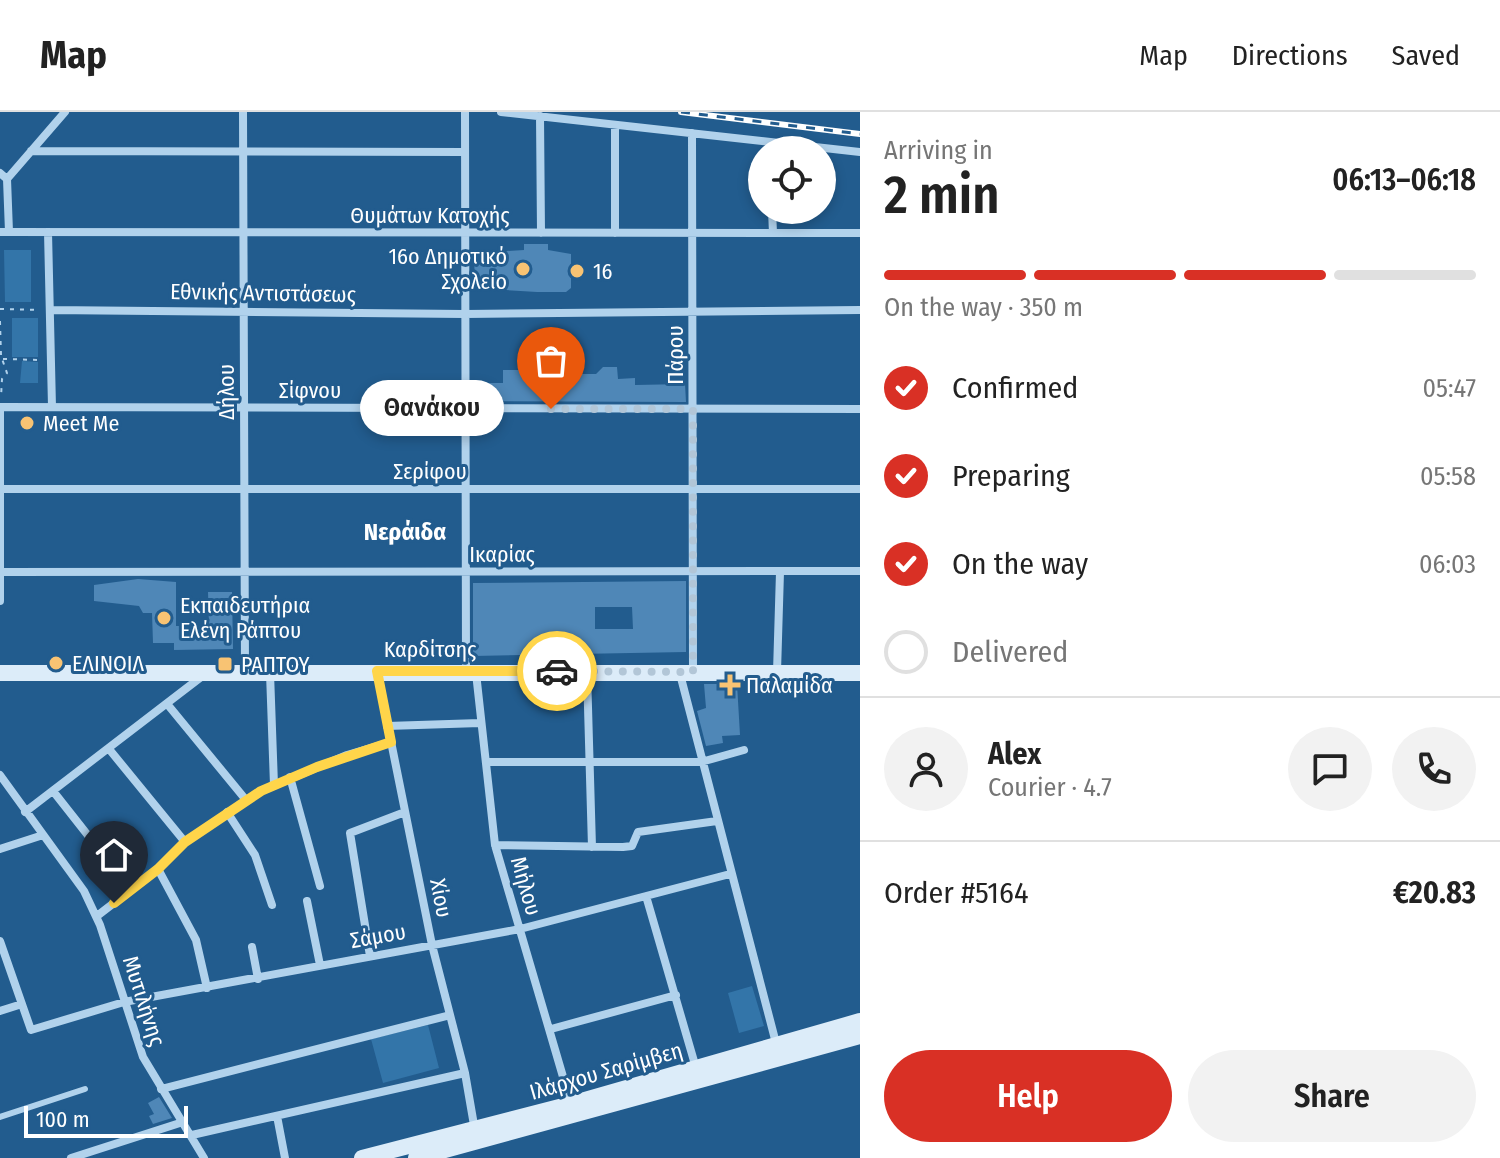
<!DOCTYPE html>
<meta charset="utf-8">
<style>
:root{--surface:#fff;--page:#f2f2f2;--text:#222;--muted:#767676;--line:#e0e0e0;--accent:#d93025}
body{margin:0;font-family:"Fira Sans Condensed",sans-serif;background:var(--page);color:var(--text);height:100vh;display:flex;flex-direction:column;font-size:30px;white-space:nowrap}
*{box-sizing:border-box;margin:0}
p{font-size:26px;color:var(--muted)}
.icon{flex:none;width:44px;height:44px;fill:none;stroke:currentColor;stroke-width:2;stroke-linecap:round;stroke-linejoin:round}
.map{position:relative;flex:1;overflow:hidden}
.drawer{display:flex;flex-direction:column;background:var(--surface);width:640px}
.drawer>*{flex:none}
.fabs{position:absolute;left:748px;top:24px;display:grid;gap:16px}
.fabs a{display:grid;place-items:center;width:88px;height:88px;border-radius:50%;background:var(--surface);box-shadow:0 4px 12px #0003;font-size:40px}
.scale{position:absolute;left:24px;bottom:20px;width:164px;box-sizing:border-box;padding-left:8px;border:4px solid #fff;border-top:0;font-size:22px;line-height:28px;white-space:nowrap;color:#fff;-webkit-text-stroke:6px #225c8e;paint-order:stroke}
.pin{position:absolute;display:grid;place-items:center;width:68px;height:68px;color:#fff;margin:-82px -34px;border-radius:50% 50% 50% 0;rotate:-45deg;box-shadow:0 0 8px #0007}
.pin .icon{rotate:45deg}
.courier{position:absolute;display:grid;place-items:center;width:80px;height:80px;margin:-40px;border:6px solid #ffd54a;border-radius:50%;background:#fff;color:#222;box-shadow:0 2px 10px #0007}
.bubble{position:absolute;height:56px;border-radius:28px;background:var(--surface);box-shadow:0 4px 12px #0003;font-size:26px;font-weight:600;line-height:56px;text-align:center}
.headline em{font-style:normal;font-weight:600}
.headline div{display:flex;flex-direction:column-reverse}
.headline{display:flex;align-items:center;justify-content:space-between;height:136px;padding:0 24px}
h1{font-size:52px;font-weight:600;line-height:60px}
.bar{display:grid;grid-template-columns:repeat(4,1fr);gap:12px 8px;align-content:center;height:96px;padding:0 24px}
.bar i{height:10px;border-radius:6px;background:var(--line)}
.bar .active{background:var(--accent)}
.bar p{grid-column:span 4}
.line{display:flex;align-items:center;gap:20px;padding:0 24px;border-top:2px solid var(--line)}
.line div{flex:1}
.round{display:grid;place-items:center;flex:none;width:84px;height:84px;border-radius:42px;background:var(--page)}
ol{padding:0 24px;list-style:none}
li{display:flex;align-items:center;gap:24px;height:88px}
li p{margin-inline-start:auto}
li .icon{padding:8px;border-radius:50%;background:var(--accent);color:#fff;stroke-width:4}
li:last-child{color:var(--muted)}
li i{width:44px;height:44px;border:4px solid var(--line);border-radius:50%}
.button{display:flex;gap:16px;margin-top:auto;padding:16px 24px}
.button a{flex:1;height:92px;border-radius:48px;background:var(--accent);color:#fff;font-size:32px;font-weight:600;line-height:92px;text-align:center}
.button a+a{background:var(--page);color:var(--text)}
header{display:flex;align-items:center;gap:48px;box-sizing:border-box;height:112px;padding:0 40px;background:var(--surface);border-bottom:2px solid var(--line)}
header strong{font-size:38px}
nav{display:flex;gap:44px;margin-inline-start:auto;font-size:28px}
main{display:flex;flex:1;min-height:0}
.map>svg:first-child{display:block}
.green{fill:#3375a9}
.building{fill:#4f87b7;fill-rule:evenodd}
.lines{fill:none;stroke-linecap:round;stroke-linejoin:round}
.path{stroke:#b1d2ec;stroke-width:2;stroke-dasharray:4 6;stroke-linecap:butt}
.service{stroke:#b1d2ec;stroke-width:6}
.minor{stroke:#b1d2ec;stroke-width:8}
.secondary{stroke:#dcecf9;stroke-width:16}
.rail-casing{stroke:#fff;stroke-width:6}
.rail{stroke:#225c8e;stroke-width:3;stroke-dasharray:9;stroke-linecap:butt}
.done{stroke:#b2c6d7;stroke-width:8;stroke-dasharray:0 14.4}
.route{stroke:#ffd54a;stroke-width:10}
.poi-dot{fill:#f8c373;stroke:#225c8e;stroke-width:3}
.labels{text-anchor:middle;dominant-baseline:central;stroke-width:6;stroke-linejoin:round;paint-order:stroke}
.street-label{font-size:22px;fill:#fff;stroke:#225c8e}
.poi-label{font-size:22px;fill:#fff;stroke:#225c8e;text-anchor:start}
.neighbourhood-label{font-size:24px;font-weight:bold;fill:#fff;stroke:#225c8e}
</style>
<header>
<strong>Map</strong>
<nav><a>Map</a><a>Directions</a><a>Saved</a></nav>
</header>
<main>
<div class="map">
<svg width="860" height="1046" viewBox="0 0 860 1046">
<rect width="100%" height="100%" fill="#225c8e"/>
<path class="green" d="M4,138h27v52h-26z
M12,206h26v39h-26z
M22,249l16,1v21h-18z
M752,874l12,40 -25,7 -11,-40z
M428,913l11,43 -56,15 -12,-44z"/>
<path class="building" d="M524,132h24v6l23,4v34l-5,4h-29l-62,-4 -1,-35 50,-3z
M519,254h17v8h60l7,-7h14l1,12 17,-1v7l50,-1 1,18 -213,-1 -1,-18h31v-13h16z
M138,467l38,3v44h33l-1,-34h24l1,57 -59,1v-7h-21l-1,-30h-9l-4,-7 -45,-5v-16z
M686,469v71l-213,4v-73zM595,495h37l1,22h-38z
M704,572h33l3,51 -18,1 1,7 -17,3 -9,-35 9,-3z
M159,985l13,21 -19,6 -4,-8 5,-2 -6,-11z"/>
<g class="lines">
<path class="path" d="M0,197l39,1
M0,209l1,35 6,17 -5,6 -1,18
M3,247l38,1"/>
<path class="service" d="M0,1005l85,-28"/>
<path class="minor" d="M243,0l2,559
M465,0l1,559
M501,0l359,40
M540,4l1,117
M615,13v108
M692,21l1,539
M31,39l434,1
M0,61l7,6 2,53
M7,67l58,-67
M772,98l1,23
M0,120l860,1
M48,120l4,175
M50,198l415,4 395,-4
M0,295l860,2
M0,377h860
M0,460l860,-1
M0,489v-194
M377,560l55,273 33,128 10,58
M587,560l5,175
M777,560l3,-100
M270,561l4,112
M476,561l19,172 76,259
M680,562l97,373
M168,593l78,95
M387,614l93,-3
M109,637l76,93
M486,650h215l43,-12
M0,663l84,116 16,34 43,132 61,101
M290,665l30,109
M53,679l78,99
M25,700l180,-138
M227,700l28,43 17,50
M495,733l128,2 9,-1 6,-14 79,-11
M0,737l43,-14
M158,757l38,71 11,48
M646,784l50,172
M307,789l13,64
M97,804l61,-47 27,-27 76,-51 86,-36 44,-13
M0,829l31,89 93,-28 396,-73 210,-55
M252,835l6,32
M370,844l-20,-123 55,-21
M0,899l22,-7
M551,917l125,-34
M161,977l289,-74
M277,1004l8,42
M192,1023l273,-62
M71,1046l112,-36"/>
<path class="secondary" d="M0,561h860
M362,1046l209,-54 289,-83
M416,1046l444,-122"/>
<defs>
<path id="rail" d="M681,0l179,22"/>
</defs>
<use href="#rail" class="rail-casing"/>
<use href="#rail" class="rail"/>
</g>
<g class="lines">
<path class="done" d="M551,297h142v263l-136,-1"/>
<path class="route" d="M114,791l44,-34 27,-27 76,-51 56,-24 74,-25 -14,-71h180"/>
</g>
<g class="poi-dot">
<circle cx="523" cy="157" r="8"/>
<circle cx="577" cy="159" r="8"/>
<circle cx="27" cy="311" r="8"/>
<circle cx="164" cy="506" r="8"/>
<circle cx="56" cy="551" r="8"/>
<rect x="217" y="544" width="16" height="16" rx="4"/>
<path d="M726 561h8v8h8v8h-8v8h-8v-8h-8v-8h8z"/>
</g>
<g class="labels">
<g class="street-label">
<text x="430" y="103">Θυμάτων Κατοχής</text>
<text transform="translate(263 181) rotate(1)">Εθνικής Αντιστάσεως</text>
<text transform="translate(675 243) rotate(-90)">Πάρου</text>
<text x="310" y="278">Σίφνου</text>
<text transform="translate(226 280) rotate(-90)">Δήλου</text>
<text x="430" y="359">Σερίφου</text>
<text x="502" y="442">Ικαρίας</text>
<text x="430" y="537">Καρδίτσης</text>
<text transform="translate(526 774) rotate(74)">Μήλου</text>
<text transform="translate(441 786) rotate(79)">Χίου</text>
<text transform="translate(378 824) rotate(-10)">Σάμου</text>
<text transform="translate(144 889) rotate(72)">Μυτιλήνης</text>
<text transform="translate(606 959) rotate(-16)">Ιλάρχου Σαρίμβεη</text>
</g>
<g class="poi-label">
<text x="507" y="144" text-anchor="end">16o Δημοτικό<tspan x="507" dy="25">Σχολείο</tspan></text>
<text x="593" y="159">16</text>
<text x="43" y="311">Meet Me</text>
<text x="180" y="493">Εκπαιδευτήρια<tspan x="180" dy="25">Ελένη Ράπτου</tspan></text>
<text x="72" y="551">ΕΛΙΝΟΙΛ</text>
<text x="241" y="552">ΡΑΠΤΟΥ</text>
<text x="746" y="573">Παλαμίδα</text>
</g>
<g class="neighbourhood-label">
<text x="405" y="420">Νεράιδα</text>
</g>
</g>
</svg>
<div class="fabs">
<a><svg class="icon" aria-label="locate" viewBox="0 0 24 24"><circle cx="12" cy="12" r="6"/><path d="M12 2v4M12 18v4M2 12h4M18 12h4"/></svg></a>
</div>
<div class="scale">100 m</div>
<div class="pin" style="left:551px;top:297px;background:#ea580c"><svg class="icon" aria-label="bag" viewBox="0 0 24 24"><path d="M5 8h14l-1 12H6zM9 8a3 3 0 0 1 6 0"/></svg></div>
<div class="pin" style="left:114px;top:791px;background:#1f2937"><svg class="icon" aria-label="home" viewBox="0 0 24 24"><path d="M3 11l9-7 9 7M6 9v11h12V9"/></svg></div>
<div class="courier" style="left:557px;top:559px"><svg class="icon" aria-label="car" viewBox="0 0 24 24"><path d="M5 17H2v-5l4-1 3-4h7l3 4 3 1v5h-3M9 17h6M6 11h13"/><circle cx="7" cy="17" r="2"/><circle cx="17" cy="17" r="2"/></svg></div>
<div class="bubble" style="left:360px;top:268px;width:144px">Θανάκου</div>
</div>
<section class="drawer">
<div class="headline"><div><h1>2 min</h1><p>Arriving in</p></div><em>06:13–06:18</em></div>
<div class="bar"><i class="active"></i><i class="active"></i><i class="active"></i><i></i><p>On the way · 350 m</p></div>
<ol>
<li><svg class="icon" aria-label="check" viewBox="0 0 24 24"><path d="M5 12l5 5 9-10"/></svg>Confirmed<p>05:47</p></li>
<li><svg class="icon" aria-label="check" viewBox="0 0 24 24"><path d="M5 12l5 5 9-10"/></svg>Preparing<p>05:58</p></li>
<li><svg class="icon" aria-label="check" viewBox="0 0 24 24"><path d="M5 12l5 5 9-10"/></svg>On the way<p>06:03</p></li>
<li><i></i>Delivered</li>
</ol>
<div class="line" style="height:144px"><a class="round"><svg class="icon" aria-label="person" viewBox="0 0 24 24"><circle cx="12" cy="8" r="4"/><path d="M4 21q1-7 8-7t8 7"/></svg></a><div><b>Alex</b><p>Courier · 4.7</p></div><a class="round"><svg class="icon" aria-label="chat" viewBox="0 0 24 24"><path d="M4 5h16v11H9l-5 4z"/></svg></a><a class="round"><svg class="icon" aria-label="phone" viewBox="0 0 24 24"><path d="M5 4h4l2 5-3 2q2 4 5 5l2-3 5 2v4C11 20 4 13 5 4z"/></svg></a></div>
<div class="line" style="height:104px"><div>Order #5164</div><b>€20.83</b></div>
<div class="button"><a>Help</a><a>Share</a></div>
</section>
</main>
